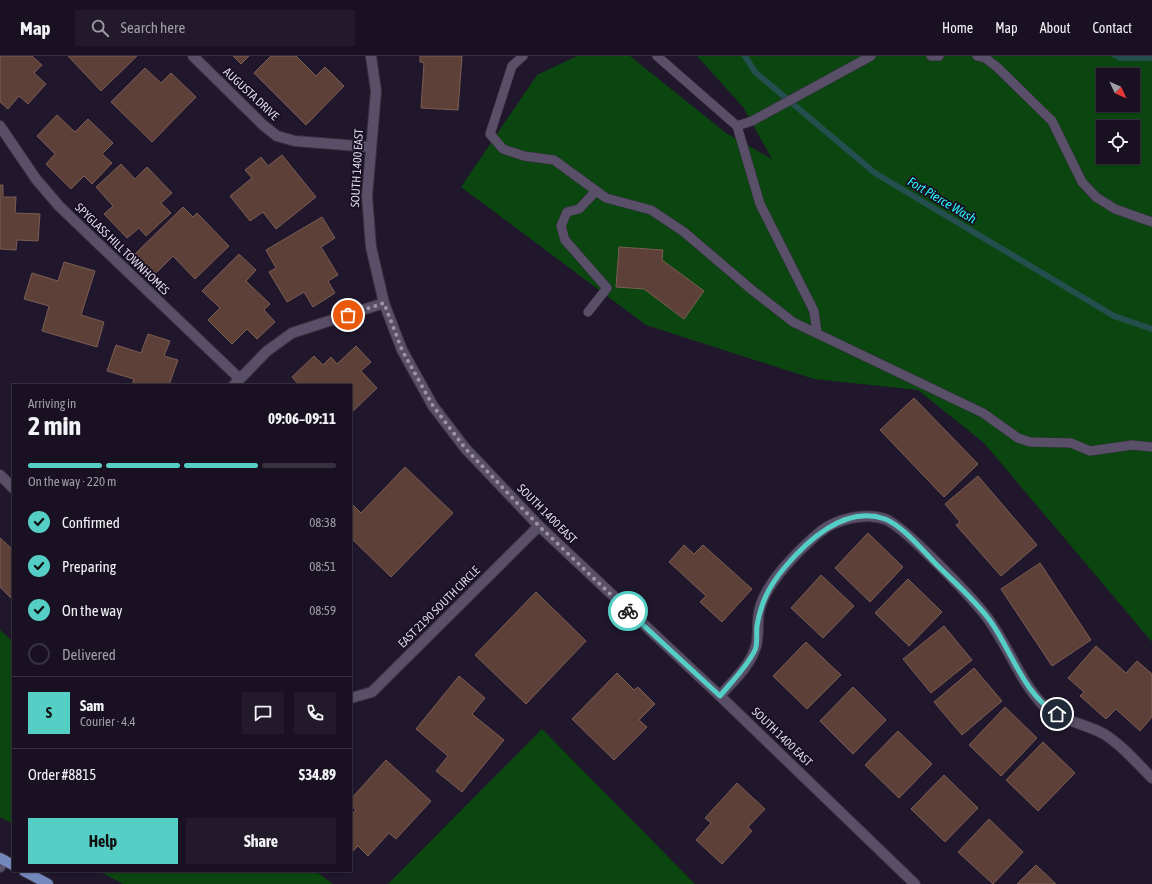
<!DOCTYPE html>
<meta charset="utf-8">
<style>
:root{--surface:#191122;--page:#221a2a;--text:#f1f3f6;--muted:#9f9da5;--line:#373140;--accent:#55cec6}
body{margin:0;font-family:"Asap Condensed",sans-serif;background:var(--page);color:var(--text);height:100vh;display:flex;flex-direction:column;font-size:15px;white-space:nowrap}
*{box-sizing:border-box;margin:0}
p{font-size:13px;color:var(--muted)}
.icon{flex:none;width:22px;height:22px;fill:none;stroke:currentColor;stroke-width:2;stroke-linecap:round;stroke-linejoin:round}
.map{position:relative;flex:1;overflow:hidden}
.sheet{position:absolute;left:12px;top:328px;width:340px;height:488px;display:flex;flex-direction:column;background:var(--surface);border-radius:0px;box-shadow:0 1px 3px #0004,0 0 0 1px var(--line)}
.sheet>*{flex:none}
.needle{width:26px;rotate:134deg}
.fabs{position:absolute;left:1096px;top:12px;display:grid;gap:8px}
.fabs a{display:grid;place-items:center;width:44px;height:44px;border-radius:0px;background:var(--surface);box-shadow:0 1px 3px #0004,0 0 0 1px var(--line);font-size:20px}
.pin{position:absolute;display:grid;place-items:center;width:34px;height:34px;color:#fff;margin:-17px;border:2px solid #fff;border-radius:50%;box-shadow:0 1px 4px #0007}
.courier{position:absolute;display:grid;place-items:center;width:40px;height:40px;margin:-20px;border:3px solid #55cec6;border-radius:50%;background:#fff;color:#222;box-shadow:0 1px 5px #0007}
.head em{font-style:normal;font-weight:700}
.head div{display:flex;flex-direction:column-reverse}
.head{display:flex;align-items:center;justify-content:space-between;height:68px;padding:0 16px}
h1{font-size:26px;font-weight:700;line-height:30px}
.bar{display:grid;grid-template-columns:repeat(4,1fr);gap:6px 4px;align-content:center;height:48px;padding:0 16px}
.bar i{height:5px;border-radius:3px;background:var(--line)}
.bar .current{background:var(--accent)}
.bar p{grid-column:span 4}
.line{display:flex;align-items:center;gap:10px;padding:0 16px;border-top:1px solid var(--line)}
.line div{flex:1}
.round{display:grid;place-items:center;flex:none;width:42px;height:42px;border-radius:0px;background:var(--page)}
ol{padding:0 16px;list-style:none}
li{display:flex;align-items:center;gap:12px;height:44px}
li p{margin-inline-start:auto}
li .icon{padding:4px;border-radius:50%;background:var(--accent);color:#111;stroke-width:4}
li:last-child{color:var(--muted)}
li i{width:22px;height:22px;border:2px solid var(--line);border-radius:50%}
.button{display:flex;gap:8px;margin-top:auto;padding:8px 16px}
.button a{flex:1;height:46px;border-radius:0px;background:var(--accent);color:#111;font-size:16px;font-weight:700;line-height:46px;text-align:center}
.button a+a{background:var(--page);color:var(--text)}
header{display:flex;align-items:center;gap:24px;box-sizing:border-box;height:56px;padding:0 20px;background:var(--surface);border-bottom:1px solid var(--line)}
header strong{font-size:19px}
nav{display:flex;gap:22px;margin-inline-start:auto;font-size:14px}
.search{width:280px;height:36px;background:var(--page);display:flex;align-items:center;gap:10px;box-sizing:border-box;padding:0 14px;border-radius:0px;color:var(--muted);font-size:15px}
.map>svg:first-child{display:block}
.grass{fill:#0b450f;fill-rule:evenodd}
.water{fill:#254e4f}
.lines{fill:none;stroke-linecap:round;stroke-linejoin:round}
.stream{stroke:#254e4f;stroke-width:6}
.building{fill:#5d4138;stroke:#7b5d53}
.service-casing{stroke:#393242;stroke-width:10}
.minor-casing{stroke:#393242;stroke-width:12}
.tertiary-casing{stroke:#393242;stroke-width:12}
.primary-casing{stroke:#393242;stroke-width:12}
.service{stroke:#594f68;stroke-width:9}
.minor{stroke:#594f68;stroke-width:10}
.tertiary{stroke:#594f68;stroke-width:10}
.primary{stroke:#7389be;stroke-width:10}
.done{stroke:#9c94a6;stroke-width:4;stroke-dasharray:0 7.2}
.route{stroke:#55cec6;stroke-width:5}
.labels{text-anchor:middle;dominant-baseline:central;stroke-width:3.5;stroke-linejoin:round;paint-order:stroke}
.street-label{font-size:12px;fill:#ded8e7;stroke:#170e23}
.water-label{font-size:13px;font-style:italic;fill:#29f7fa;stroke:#170e23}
</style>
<header>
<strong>Map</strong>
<div class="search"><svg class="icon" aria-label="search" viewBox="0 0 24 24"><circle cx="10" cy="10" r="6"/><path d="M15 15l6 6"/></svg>Search here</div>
<nav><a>Home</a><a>Map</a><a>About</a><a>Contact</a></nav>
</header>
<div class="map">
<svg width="1152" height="828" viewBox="0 0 1152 828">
<rect width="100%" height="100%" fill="#21172d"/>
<path class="grass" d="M577,0h53l96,77 46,26 -29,-52 -46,-51h455v586l-168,-199 -66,-53 -104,-11 -168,-54 -185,-138 76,-112zM1103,19h30v30h-30zM1103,71h30v30h-30z
M0,574l13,12v182l-13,-7z
M542,673l153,155h-307z
M99,815h216l18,13h-210z"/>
<path class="water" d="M1110,0h42v5h-32z"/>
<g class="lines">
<path class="stream" d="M745,0l10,16 120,101 239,143 38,13"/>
</g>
<path class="building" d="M0,0h32l10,9 -8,8 12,11 -18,20 -9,-8 -11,13 -8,-7z
M68,0h69l-36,35z
M233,0h16l-8,8z
M271,0h25l20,20 9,-9 19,19 -38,39 -52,-52z
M420,0h42l-4,54 -37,-2 3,-45 -4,-1z
M145,12l16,15 10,-10 25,24 -44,45 -41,-40z
M57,59l18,17 13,-13 25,24 -11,11 10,9 -20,21 -8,-8 -13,13 -25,-25 9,-10 -18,-18z
M282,99l34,42 -40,32 -13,-17 -13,9 -20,-25 22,-18 -7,-8 16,-13 7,9z
M121,108l14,15 12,-12 25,26 -11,10 10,10 -25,23 -7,-8 -12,10 -23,-24 9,-8 -17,-19z
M0,129h3v12h13l-1,16 25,1 -2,27 -21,-1 -1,10 -16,-1z
M183,151l10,10 4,-4 32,33 -34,33 -22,-23 -18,18 -20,-20z
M322,161l13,21 -14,9 17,28 -10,6 7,12 -22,14 -9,-15 -17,10 -18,-30 7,-4 -10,-18z
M619,191l44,3 -1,10 42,31 -20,28 -40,-30 -28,-2z
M239,198l17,16 -10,11 24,23 -6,6 11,12 -18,17 -10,-10 -15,15 -24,-24 12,-12 -18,-17z
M64,206l31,9 -14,44 23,7 -7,25 -55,-16 7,-25 -25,-7 8,-26 26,8z
M148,278l22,7 -6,15 14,4 -9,25h-37l2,-6 -27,-8 9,-26 25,8z
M356,290l15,16 -10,9 16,17 -25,24 -1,-27h-52l-7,-8 22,-21 9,9 8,-8 6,7z
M914,342l64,66 -34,33 -64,-67z
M405,411l48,46 -62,64 -40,-39v-35l10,10z
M978,420l59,69 -36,31 -45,-51 4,-3 -15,-18z
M868,477l35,34 -33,35 -35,-34z
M0,482l11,10 2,-2v50l-2,2 -11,-11z
M684,489l10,9 9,-9 49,44 -30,33 -22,-20 6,-6 -37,-34z
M1040,507l51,77 -39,26 -51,-77z
M821,519l33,31 -31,32 -32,-30z
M908,523l34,33 -33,34 -34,-33z
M536,536l50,49 -60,63 -51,-49z
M944,570l28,34 -41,33 -28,-34z
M806,586l35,33 -34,34 -34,-33z
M1096,590l30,27 11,-12 15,13v43l-12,14 -24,-22 -10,10 -26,-23 4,-4 -16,-14z
M974,612l28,33 -40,34 -28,-33z
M617,617l17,17 4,-3 17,17 -16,16 8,7 -33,33 -42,-41z
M459,620l26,22 -13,16 32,26 -42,52 -26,-21 12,-15 -32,-27z
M853,631l33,33 -33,34 -33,-33z
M1005,651l32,31 -36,38 -32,-31z
M898,675l34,33 -33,34 -34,-33z
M1043,686l32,31 -37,38 -32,-31z
M386,704l45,41 -35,38 -7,-6 -21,23 -10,-10 -7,7v-38l5,-5 -5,-4v-7z
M944,719l34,33 -33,34 -34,-33z
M737,727l28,26 -17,18 4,4 -30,33 -26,-24 15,-17 -6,-5z
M989,763l34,33 -30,32 -35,-32z
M1036,809l20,19h-39z"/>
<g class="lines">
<defs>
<path id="service" d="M523,0l-11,10 -22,68 13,15 21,7 30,4 52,38 45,12 33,22 68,58 41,32 190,91 35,25 12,4 41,1 19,8 42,-6 20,2
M657,0l80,70 15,-5 119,-65
M931,0h8
M977,0l8,2 12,9 55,54 30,61 14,15 19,12 37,13
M737,70l23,78 54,107 3,22
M588,256l19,-24 -42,-48 -4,-14 6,-14 12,-3 17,-18"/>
<path id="minor" d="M193,0l70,69 14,11 18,5 75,6
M0,70l36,53 23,27 181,173
M234,329l33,-34 25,-18 92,-30
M0,419l13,13
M720,640c12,-14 29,-29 35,-47 5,-11 1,-29 5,-41 7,-27 40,-59 60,-76 16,-13 45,-20 65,-13 19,7 93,84 106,104 18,26 30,59 52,82 17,16 41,18 61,29 18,11 33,29 48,44
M351,642l21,-6 167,-166
M0,811l4,-7"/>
<path id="tertiary" d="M371,0l5,35 -9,105 4,51 13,56 18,47 31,56 32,42 74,78 181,170 195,188"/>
<path id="primary" d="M0,802l13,7
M24,815l24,13"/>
</defs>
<use href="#service" class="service-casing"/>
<use href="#minor" class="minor-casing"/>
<use href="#tertiary" class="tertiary-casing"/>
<use href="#primary" class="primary-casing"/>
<use href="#service" class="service"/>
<use href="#minor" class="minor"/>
<use href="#tertiary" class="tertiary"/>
<use href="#primary" class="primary"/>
</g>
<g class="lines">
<path class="done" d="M348,259l36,-12 18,47 31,56 32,42 74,78 89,85"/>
<path class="route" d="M628,555l92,85c12,-15 27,-29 35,-46 3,-6 1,-16 2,-24 4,-24 12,-40 28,-59 23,-27 60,-62 100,-48 18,7 38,32 52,46 18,18 39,36 54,57 21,30 33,73 66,92"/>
</g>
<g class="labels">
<g class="street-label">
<text transform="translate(251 38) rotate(43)">AUGUSTA DRIVE</text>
<text transform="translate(357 112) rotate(-87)">SOUTH 1400 EAST</text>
<text transform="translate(122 193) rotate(44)">SPYGLASS HILL TOWNHOMES</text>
<text transform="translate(547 458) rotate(45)">SOUTH 1400 EAST</text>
<text transform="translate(439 551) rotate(-45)">EAST 2190 SOUTH CIRCLE</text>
<text transform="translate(782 681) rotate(44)">SOUTH 1400 EAST</text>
</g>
<g class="water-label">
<text transform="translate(942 144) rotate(31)">Fort Pierce Wash</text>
</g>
</g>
</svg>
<div class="fabs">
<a><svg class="needle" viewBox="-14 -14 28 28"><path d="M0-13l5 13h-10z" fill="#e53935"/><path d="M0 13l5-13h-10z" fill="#9f9da5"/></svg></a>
<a><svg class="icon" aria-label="locate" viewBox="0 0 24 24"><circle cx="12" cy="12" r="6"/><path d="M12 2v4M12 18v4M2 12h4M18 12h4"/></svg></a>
</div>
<div class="pin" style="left:348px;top:259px;background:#ea580c"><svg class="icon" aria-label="bag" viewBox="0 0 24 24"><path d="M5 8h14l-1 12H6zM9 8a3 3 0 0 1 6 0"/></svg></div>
<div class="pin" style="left:1057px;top:658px;background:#1f2937"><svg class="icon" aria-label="home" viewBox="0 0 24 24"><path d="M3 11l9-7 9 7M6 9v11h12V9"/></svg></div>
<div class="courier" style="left:628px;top:555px"><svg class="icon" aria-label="bike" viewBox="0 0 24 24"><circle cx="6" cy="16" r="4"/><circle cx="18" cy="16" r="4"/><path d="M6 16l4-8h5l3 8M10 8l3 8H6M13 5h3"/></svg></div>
<section class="sheet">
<div class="head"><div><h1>2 min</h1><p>Arriving in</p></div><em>09:06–09:11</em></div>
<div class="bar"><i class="current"></i><i class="current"></i><i class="current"></i><i></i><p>On the way · 220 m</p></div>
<ol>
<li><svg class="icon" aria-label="check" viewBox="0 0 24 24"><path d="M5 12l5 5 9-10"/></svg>Confirmed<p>08:38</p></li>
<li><svg class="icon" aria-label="check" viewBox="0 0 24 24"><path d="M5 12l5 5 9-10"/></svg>Preparing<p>08:51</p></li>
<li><svg class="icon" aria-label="check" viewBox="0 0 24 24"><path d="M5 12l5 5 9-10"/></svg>On the way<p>08:59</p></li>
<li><i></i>Delivered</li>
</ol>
<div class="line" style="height:72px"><b class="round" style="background:var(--accent);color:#111">S</b><div><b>Sam</b><p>Courier · 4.4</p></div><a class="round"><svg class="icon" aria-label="chat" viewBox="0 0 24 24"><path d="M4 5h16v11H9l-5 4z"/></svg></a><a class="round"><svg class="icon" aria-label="phone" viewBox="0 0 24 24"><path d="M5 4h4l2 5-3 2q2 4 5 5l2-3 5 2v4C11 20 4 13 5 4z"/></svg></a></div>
<div class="line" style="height:52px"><div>Order #8815</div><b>$34.89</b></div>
<div class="button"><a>Help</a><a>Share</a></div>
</section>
</div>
